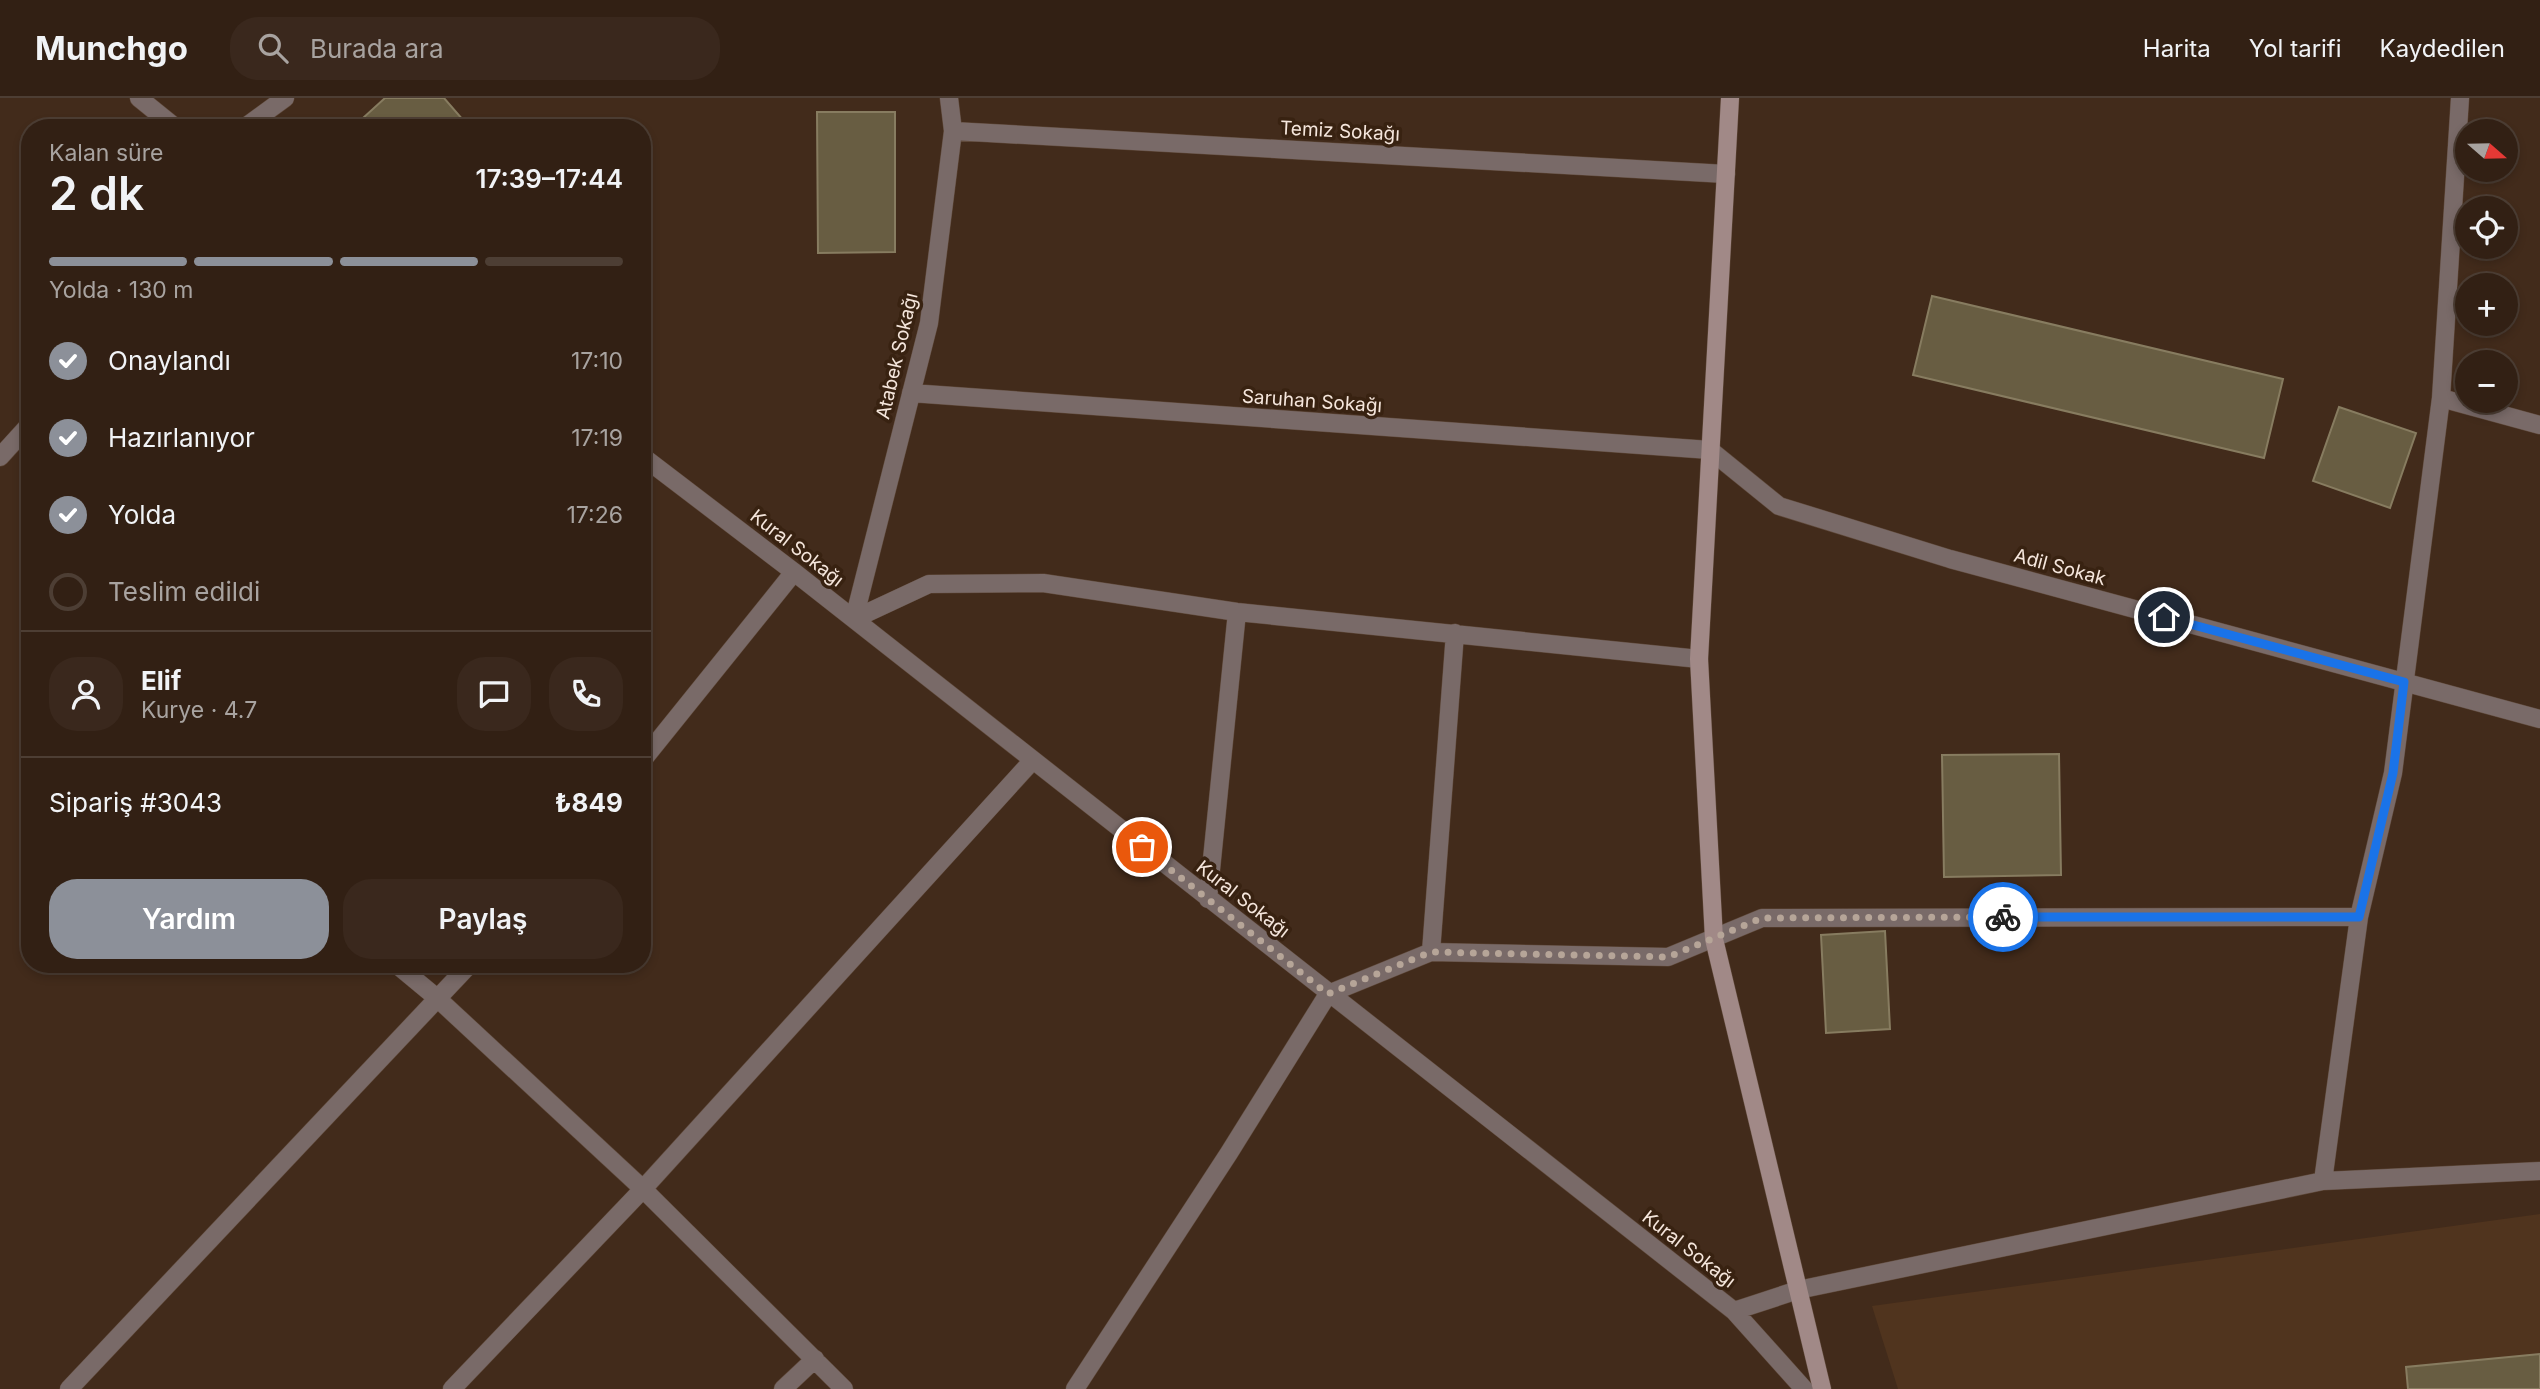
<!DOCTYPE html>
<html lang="tr">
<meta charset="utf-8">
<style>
:root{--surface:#322014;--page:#3a281d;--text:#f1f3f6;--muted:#a8a3a0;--line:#4d3e34;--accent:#8c9099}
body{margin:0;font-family:Inter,sans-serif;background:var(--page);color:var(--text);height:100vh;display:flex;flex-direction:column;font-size:26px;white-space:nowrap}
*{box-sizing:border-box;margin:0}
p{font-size:23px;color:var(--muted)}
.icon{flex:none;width:38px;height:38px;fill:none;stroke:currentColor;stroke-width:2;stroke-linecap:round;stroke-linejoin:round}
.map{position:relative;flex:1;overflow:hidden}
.drawer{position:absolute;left:21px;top:21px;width:630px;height:854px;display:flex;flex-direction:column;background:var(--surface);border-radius:28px;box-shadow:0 4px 10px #0003,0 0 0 2px var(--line)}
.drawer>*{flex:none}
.needle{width:46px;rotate:110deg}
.controls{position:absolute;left:2455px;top:21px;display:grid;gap:14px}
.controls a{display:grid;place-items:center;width:63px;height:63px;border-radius:50%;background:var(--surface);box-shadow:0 4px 10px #0003,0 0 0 2px var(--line);font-size:35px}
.pin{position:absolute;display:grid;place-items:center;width:60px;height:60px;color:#fff;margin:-30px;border:4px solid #fff;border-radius:50%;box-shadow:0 2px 7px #0007}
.courier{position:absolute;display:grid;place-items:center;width:70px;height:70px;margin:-35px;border:5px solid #1a73e8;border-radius:50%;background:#fff;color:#222;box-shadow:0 2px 9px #0007}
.summary em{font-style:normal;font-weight:600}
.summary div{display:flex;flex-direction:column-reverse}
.summary{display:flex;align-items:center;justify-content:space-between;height:119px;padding:0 28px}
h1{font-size:46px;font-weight:600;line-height:52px}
.bar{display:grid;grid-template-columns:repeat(4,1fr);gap:10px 7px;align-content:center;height:84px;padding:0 28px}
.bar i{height:9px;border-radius:5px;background:var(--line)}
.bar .active{background:var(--accent)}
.bar p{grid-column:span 4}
.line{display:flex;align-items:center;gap:18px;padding:0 28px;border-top:2px solid var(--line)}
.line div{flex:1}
.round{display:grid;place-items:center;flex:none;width:74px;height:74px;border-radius:28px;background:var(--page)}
ol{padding:0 28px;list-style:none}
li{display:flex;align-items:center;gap:21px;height:77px}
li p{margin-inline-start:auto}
li .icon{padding:7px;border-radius:50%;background:var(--accent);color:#fff;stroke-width:4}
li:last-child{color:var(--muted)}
li i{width:38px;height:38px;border:4px solid var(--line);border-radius:50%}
.cta{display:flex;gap:14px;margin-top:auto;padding:14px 28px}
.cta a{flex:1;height:80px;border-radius:28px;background:var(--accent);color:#fff;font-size:28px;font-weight:600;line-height:80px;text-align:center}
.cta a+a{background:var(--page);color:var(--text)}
header{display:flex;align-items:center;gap:42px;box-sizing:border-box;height:98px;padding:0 35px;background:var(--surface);border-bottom:2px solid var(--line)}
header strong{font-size:33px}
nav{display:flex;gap:38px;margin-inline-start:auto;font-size:24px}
.search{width:490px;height:63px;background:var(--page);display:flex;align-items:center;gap:18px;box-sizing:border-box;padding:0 24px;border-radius:28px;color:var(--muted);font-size:26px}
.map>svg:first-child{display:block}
.built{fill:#50341e}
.building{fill:#685d42;stroke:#877c60;stroke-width:2}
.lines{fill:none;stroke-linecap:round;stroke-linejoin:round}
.street-casing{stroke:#5f493a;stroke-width:19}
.secondary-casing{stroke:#5f493a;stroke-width:19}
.street{stroke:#796a68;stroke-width:18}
.secondary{stroke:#a18987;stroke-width:18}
.done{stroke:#b6a598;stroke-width:7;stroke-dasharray:0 12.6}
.route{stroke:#1a73e8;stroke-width:9}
.labels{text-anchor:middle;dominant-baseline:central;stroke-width:7;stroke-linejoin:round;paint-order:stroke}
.street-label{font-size:19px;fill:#f5e6dc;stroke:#382211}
</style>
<header>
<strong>Munchgo</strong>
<div class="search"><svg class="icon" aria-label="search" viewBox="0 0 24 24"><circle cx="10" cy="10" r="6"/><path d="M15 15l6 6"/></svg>Burada ara</div>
<nav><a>Harita</a><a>Yol tarifi</a><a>Kaydedilen</a></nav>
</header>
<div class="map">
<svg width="2540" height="1291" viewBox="0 0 2540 1291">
<rect width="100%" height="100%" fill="#422b1b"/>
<path class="built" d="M2540,1116v175h-642l-26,-83z"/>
<path class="building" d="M385,0h59l26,30h-118z
M817,14h78v140l-77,1z
M1932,198l351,83 -19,79 -351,-83z
M2339,309l77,26 -26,75 -77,-27z
M2059,656l2,121 -117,2 -2,-122z
M1885,833l5,98 -64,4 -5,-98z
M2540,1256v35h-132l-2,-22z"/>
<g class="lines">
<defs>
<path id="street" d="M139,0l37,30
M244,30l41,-30
M953,33l773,43
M911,295l799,57 69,56 171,53 590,160
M2441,300l99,27
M642,358l152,116 940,739 70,78
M0,359l30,-33
M854,521l75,-35 114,-1 194,29 462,47
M854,521l75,-296 24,-192 -4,-33
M642,663l152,-189
M1208,801l29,-287
M1431,854l24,-319
M396,866l41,34 206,191 201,200
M2323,1083l36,-264 34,-144 48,-375 19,-300
M1734,1213l64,-21 525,-109 217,-10
M69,1291l401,-425
M452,1291l191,-200 390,-429
M783,1291l32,-30
M1075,1291l154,-236 99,-159 103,-42 237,5 94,-39 597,-1"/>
<path id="secondary" d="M1730,0l-31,561 15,280 108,450"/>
</defs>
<use href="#street" class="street-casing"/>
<use href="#secondary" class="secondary-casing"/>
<use href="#street" class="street"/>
<use href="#secondary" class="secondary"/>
</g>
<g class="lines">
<path class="done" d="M1142,749l186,147 103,-42 237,5 94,-39 241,-1"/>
<path class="route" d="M2003,819h356l34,-144 11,-91 -240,-65"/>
</g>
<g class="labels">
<g class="street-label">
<text transform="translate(1340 33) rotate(3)">Temiz Sokağı</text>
<text transform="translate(897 258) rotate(-77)">Atabek Sokağı</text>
<text transform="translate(1312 303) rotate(4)">Saruhan Sokağı</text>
<text transform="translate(797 450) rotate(38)">Kural Sokağı</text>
<text transform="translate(2060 469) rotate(15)">Adil Sokak</text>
<text transform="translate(1243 801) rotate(38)">Kural Sokağı</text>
<text transform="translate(1689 1151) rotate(38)">Kural Sokağı</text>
</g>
</g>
</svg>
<div class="controls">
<a><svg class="needle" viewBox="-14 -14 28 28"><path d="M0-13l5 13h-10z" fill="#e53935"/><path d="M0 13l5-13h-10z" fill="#a8a3a0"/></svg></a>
<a><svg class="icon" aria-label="locate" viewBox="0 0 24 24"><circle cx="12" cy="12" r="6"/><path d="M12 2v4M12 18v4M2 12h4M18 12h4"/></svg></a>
<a>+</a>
<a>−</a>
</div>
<div class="pin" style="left:1142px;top:749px;background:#ea580c"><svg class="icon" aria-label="bag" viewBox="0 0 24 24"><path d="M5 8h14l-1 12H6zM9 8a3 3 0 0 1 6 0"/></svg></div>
<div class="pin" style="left:2164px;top:519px;background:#1f2937"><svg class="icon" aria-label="home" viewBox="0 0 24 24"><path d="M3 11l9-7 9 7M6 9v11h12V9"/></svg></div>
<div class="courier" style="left:2003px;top:819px"><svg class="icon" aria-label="bike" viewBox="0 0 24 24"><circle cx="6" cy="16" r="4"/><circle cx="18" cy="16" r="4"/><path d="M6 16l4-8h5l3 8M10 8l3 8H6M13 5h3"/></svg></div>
<section class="drawer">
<div class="summary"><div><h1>2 dk</h1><p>Kalan süre</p></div><em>17:39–17:44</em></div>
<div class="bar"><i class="active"></i><i class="active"></i><i class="active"></i><i></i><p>Yolda · 130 m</p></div>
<ol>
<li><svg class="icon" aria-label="check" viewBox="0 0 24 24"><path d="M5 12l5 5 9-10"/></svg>Onaylandı<p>17:10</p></li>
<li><svg class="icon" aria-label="check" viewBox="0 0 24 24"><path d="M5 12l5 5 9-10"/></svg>Hazırlanıyor<p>17:19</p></li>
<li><svg class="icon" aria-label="check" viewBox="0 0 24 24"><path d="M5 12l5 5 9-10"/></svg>Yolda<p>17:26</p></li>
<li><i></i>Teslim edildi</li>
</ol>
<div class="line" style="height:126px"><a class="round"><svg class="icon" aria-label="person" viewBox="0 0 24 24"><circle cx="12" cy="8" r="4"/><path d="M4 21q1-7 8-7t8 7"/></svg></a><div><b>Elif</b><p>Kurye · 4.7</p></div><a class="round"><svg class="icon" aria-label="chat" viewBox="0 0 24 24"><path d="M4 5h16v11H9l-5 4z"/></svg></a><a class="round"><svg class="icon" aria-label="phone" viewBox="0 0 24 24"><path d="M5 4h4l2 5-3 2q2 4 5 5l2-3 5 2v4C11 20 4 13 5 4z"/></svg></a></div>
<div class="line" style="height:91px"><div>Sipariş #3043</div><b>₺849</b></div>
<div class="cta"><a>Yardım</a><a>Paylaş</a></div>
</section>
</div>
